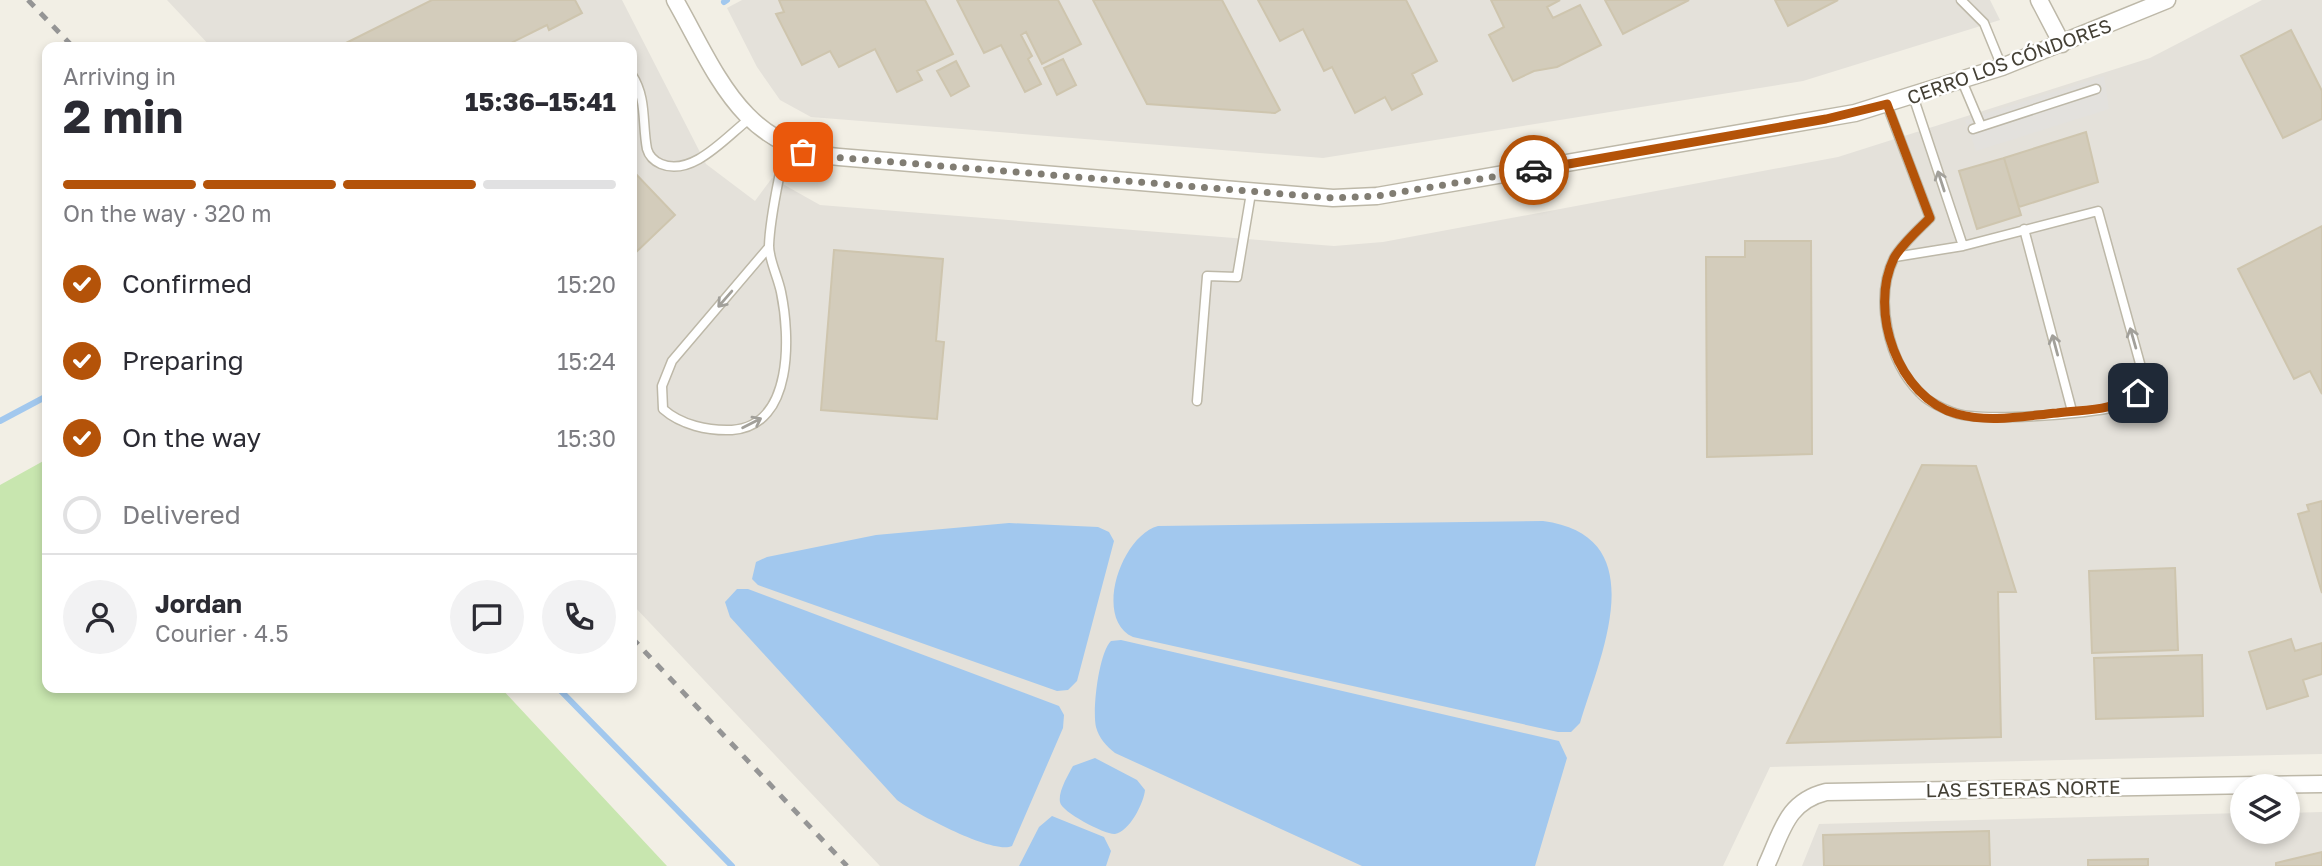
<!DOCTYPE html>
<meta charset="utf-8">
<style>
:root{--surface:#fff;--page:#f2f2f3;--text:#2b2b33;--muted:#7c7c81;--line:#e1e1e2;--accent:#b45309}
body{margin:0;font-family:"Golos Text",sans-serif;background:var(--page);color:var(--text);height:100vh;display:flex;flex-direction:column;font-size:26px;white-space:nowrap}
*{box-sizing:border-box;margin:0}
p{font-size:23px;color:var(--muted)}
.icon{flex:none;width:38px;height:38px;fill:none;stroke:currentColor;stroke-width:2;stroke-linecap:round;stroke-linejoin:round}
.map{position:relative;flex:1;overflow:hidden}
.drawer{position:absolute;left:42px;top:42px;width:595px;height:651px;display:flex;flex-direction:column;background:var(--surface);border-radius:14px;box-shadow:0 4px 10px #0003}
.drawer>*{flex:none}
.tools{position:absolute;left:2230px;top:774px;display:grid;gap:14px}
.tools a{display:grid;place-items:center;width:70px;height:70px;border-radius:50%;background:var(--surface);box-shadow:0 4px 10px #0003;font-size:35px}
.pin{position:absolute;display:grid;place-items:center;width:60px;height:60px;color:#fff;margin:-30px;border-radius:14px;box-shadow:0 4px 10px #0006}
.courier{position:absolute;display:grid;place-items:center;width:70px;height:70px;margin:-35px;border:5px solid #b45309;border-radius:50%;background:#fff;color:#222;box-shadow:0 2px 9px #0007}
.summary em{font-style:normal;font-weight:700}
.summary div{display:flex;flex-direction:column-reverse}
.summary{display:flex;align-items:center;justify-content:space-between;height:119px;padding:0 21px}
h1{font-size:46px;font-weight:700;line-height:52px}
.bar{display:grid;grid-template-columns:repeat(4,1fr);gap:10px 7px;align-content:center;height:84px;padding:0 21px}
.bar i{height:9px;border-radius:5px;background:var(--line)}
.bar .selected{background:var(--accent)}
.bar p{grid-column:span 4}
.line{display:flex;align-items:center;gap:18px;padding:0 21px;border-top:2px solid var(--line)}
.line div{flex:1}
.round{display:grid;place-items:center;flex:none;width:74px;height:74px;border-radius:37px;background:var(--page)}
ol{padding:0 21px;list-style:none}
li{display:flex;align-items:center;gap:21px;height:77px}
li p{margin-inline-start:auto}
li .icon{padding:7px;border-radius:50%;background:var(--accent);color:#fff;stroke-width:4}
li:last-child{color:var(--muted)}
li i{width:38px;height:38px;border:4px solid var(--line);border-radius:50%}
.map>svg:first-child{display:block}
.industrial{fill:#e4e1da}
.green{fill:#c8e6af}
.parking{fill:#e3e1dd}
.water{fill:#a2c8ee}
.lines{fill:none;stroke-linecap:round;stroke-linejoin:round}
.stream{stroke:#a2c8ee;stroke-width:6}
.building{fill:#d3ccbb;stroke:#cec5ae;stroke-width:2}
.service-casing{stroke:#bdb8a8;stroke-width:11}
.minor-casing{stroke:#bdb8a8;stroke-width:19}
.service{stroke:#fff;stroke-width:8}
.minor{stroke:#fff;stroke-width:16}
.rail{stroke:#959595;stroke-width:5;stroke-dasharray:9 9;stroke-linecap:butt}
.oneway{stroke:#a2a09a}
.done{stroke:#817d73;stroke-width:7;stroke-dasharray:0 12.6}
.route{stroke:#b45309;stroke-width:9}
.labels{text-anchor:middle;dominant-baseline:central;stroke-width:5;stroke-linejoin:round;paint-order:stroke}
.street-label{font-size:19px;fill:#444035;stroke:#fff}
</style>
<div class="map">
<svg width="2322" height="866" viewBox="0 0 2322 866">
<rect width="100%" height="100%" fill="#f2efe5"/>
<path class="industrial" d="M167,0h455l84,164 49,37 17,-23 48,27 514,41 49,-4 455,-85 312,-99 112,-58h60v754l-552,13 -47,99h-843l-248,-262v-557h-421z
M742,0h1248l10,20 -197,61 -480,77 -512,-41 -31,-17 -23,-33 -30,-59z
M2322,812v54h-520l17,-42 423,-11v18h45v-18z"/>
<path class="green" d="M47,459v229h454l166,178h-667v-381z"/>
<path class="parking" d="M2104,76l5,33 -133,42 -11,-31z"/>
<path class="water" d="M1543,521c113,15 57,135 37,202l-9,9h-13l-425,-95c-40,-18 -12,-101 25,-111z
M1009,523l89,4 11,5 5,9 -37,140 -9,9 -11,1 -299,-106 -6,-6 4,-17 11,-5 109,-22z
M737,589h11l311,117 5,9 -1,13 -51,118c-19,9 -97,-33 -115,-46l-167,-183 -5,-15z
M1121,640l438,101 8,17 -32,108h-173l-247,-113c-9,-7 -16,-15 -19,-26 -4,-17 3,-75 15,-86z
M1095,758l42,22 8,10c-1,13 -16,42 -30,44 -9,1 -54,-22 -55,-32 -2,-10 8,-27 13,-36z
M1052,816l52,21 7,14 -5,15h-87l20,-39z"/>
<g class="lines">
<path class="stream" d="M724,2l3,-2
M0,421l47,-25
M558,688l174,178"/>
</g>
<path class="building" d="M432,0h143l7,13 -33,17 -2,-5 -44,22h-165z
M779,0h146l28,54 -36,17 5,9 -25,12 -22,-43 -36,18 -9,-16 -28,14 -26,-51 8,-2z
M957,0h101l23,44 -39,20 -16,-32 -5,3 11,21 -4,3 13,25 -16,8 -24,-47 -17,8z
M1093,0h129l58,110 -5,3 -128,-9z
M1258,0h148l31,61 -25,13 10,20 -30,16 -7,-13 -30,16 -23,-46 -8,4 -21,-42 -23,12z
M1491,0h69l-13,7 6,11 27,-13 21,40 -44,22 -23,4 -21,10 -24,-46 15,-8z
M1605,0h84l-66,34z
M1775,0h63l-50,26z
M2291,30l31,61v28l-39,19 -42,-82z
M1063,59l13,26 -19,10 -13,-27z
M956,61l13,25 -18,10 -14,-25z
M2086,132l12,50 -79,25 -15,-49z
M2004,158l17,57 -44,14 -18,-58z
M632,170l43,45 -43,41z
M2322,226v168l-12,-23 -16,8 -56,-110z
M1745,241h66l1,213 -105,3 -1,-200h39z
M834,250l109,9 -7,82 8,1 -7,77 -116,-9z
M1922,465l54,1 40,126h-18l3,145 -214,6z
M2322,501v92l-24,-79 11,-3 -2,-6z
M2175,568l3,82 -86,3 -3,-82z
M2291,639l4,12 27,-8v31l-19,6 5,16 -41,13 -18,-57z
M2202,655l1,61 -107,3 -2,-61z
M1989,831l1,35h-166l-1,-31z
M2322,852v14h-46v-3z
M2148,859v7h-60v-6z"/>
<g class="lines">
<defs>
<path id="service" d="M1961,0l23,23 18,44
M632,75c15,23 10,48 15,74 2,7 7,12 14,15 31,13 64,-26 87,-44
M1962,81l19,45
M1913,96l50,150
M1887,105l43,113c-12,12 -28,26 -36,40 -20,41 -6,103 26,135 7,8 22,15 32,19 24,11 137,2 164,-5 15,-4 23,-16 28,-29l-46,-167 -135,35 -68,11
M1973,129l123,-40
M2024,229l48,182
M769,247l-97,114 -10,25 1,23c18,16 45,22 69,21 62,-4 58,-95 49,-138 -3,-15 -12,-32 -12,-46 1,-33 11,-68 16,-101
M1197,401l10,-125 30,1 14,-84"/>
<path id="minor" d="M675,0c42,74 67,149 164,157l494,41 44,-2 478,-83 147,-46 165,-67
M2039,0l23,44
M1766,866c16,-34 20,-64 60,-74l496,-8"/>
</defs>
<use href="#service" class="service-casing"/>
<use href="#minor" class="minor-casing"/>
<use href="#service" class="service"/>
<use href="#minor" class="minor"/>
<path class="rail" d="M28,0l45,47
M632,638l215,228"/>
</g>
<defs><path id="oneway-shaft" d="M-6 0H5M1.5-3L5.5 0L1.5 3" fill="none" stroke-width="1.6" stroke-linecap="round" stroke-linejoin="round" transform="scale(1.75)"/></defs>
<g class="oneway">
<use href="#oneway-shaft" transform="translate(1941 181) rotate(-108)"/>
<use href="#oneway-shaft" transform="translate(725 299) rotate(131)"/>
<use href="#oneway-shaft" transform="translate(2133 338) rotate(-106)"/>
<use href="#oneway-shaft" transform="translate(2055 345) rotate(-105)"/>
<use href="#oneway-shaft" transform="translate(752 423) rotate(-27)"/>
</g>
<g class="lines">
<path class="done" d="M803,152l17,4 513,42 44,-2 157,-26"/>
<path class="route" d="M1534,170l292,-51 61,-15 43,114c-12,12 -28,26 -36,40 -26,53 4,140 63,156 33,9 67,2 100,-1 33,-4 53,-1 81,-20"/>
</g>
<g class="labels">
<g class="street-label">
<text transform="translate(2009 61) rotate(-20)">CERRO LOS CÓNDORES</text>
<text transform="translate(2023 788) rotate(-1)">LAS ESTERAS NORTE</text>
</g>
</g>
</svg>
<div class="tools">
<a><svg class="icon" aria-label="layers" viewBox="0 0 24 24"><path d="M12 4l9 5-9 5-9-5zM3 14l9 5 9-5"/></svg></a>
</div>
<div class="pin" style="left:803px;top:152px;background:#ea580c"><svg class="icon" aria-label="bag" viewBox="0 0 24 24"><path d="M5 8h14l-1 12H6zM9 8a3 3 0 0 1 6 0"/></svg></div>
<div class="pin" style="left:2138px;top:393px;background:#1f2937"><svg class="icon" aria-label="home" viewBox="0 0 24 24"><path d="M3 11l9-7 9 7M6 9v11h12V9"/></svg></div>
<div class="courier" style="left:1534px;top:170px"><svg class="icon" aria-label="car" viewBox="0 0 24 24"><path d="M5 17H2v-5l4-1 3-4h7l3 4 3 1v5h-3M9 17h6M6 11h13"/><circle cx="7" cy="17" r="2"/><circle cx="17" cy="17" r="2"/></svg></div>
<section class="drawer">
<div class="summary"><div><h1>2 min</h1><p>Arriving in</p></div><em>15:36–15:41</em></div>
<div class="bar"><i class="selected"></i><i class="selected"></i><i class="selected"></i><i></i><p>On the way · 320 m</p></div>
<ol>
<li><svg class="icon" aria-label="check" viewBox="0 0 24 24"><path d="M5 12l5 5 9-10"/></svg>Confirmed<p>15:20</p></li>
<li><svg class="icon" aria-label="check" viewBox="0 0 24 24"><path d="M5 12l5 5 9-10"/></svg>Preparing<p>15:24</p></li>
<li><svg class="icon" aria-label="check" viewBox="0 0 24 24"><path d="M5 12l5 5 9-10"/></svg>On the way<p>15:30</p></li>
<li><i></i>Delivered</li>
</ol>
<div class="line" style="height:126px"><a class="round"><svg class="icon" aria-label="person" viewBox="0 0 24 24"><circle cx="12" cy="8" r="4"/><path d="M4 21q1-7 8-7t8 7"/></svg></a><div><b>Jordan</b><p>Courier · 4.5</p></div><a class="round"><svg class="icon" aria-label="chat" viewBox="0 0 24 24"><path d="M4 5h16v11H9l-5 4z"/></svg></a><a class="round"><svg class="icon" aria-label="phone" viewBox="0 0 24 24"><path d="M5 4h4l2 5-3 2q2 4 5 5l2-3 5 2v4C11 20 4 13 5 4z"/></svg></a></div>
</section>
</div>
